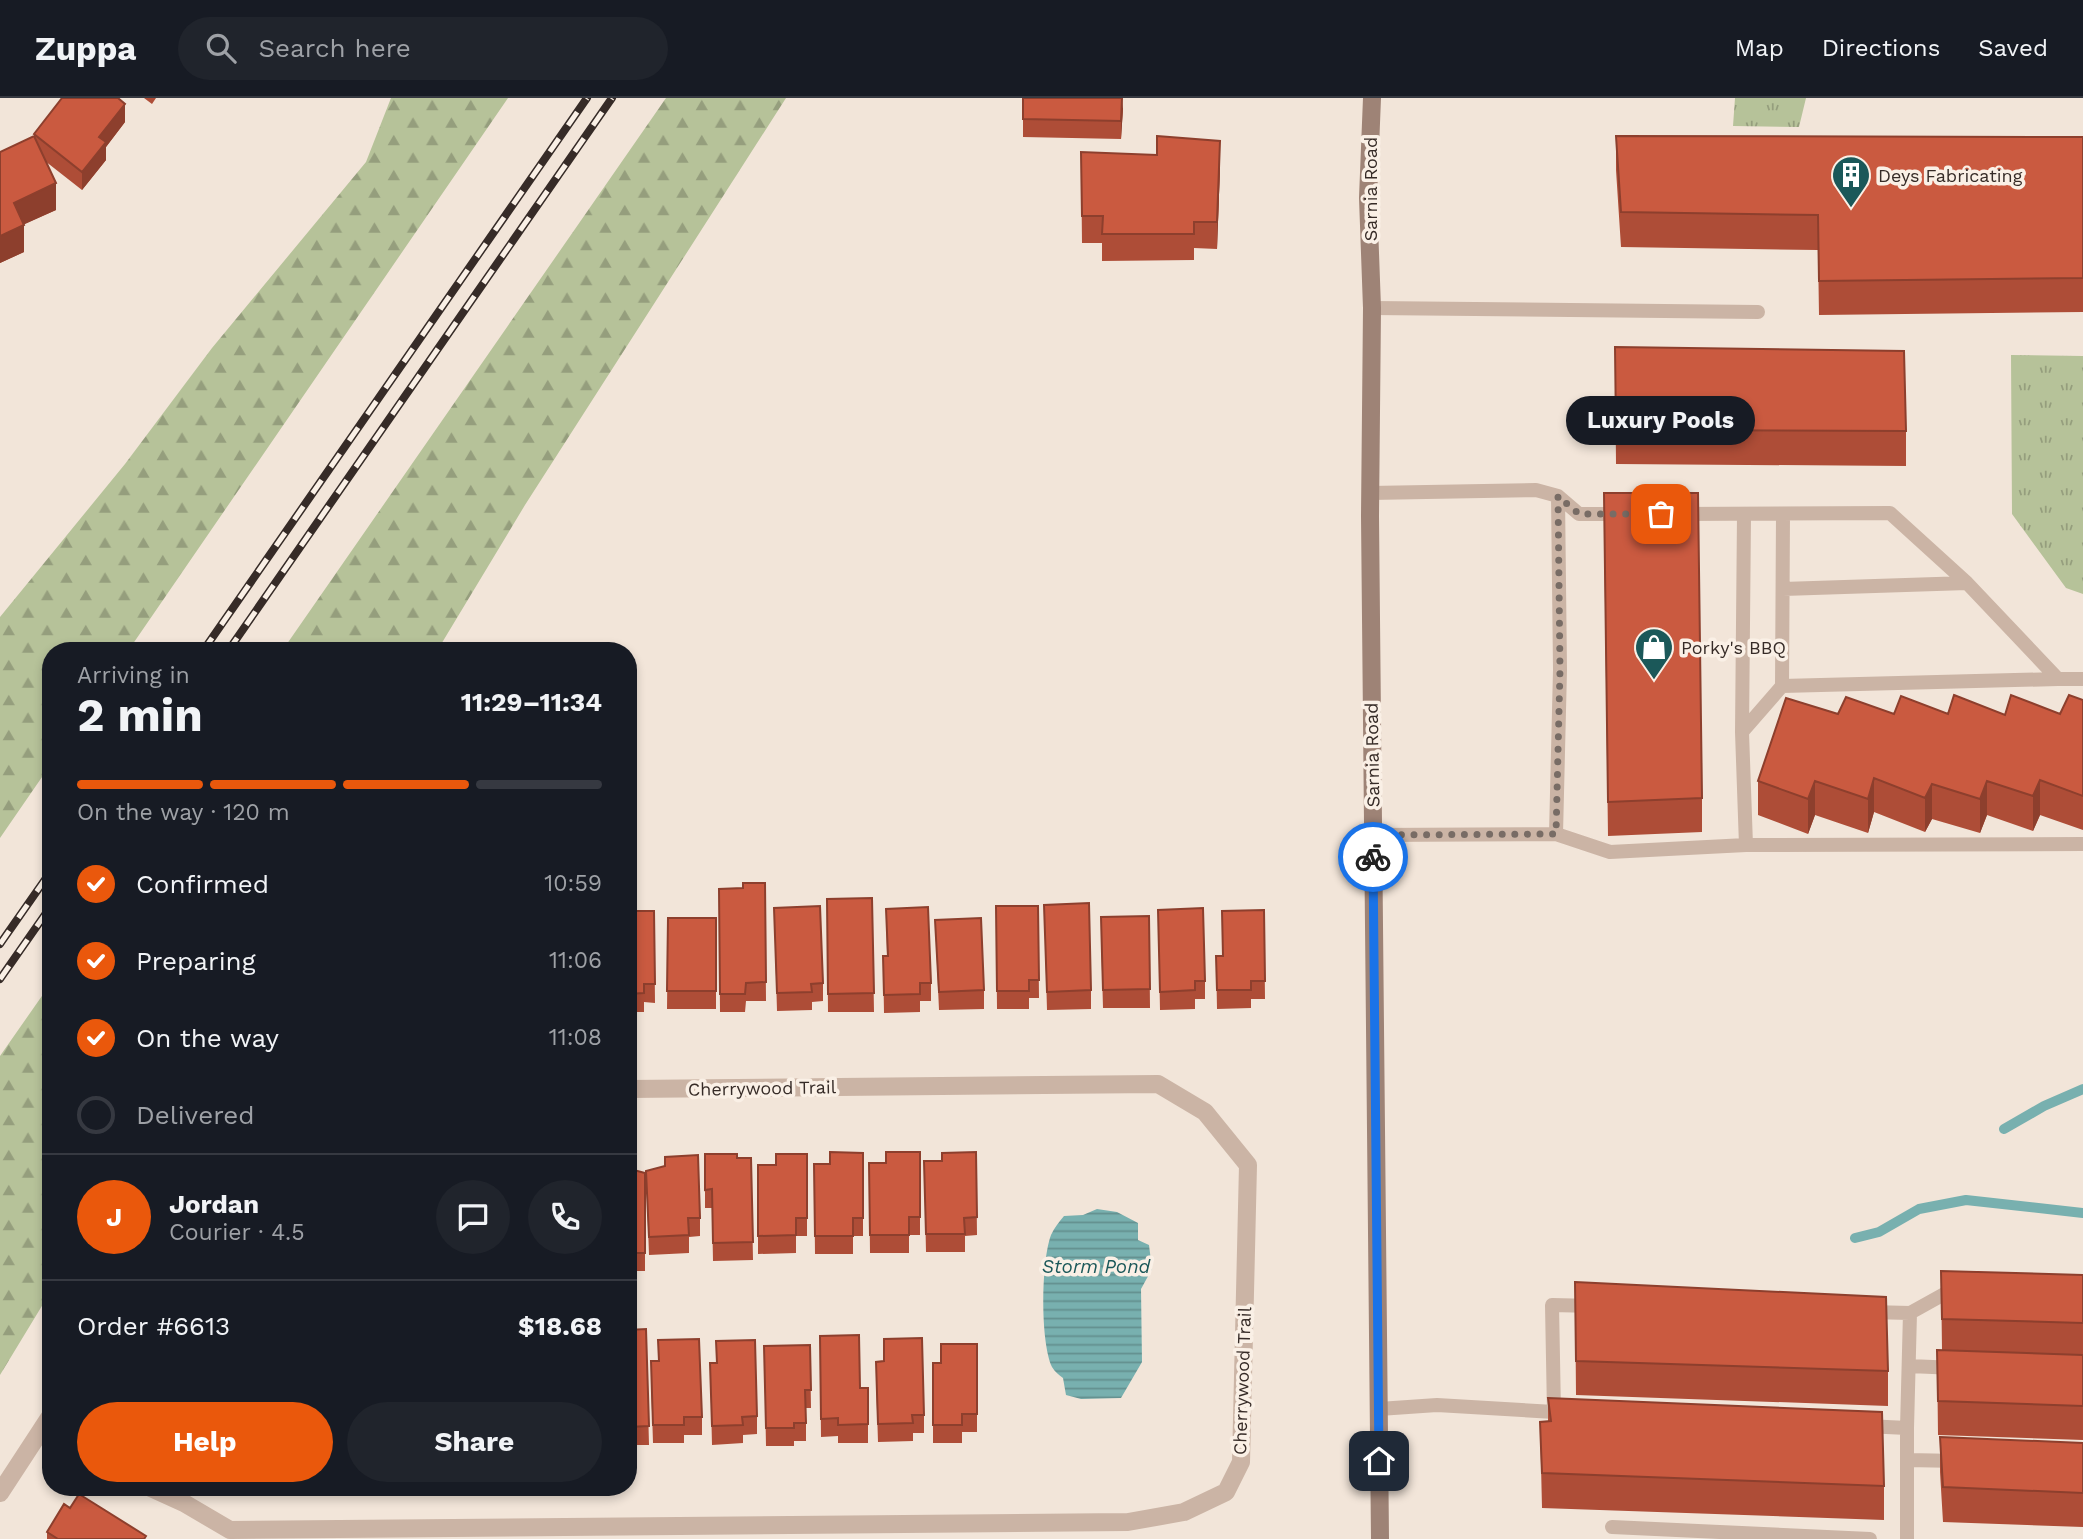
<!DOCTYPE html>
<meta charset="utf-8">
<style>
:root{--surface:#171b24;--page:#20242c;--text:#f1f3f6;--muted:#9ea1a6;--line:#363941;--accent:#ea580c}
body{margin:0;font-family:"Work Sans",sans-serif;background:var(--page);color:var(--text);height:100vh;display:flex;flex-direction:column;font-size:26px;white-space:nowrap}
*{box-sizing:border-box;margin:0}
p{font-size:23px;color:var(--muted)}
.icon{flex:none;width:38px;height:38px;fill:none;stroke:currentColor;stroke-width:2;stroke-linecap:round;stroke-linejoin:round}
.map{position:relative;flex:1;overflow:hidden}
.drawer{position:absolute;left:42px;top:544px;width:595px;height:854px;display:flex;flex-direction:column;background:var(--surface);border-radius:28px;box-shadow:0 4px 10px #0003}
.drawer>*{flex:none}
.pin{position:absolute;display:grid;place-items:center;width:60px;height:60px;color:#fff;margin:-30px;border-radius:14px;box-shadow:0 4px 10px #0006}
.courier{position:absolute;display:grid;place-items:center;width:70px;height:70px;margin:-35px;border:5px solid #1a73e8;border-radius:50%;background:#fff;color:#222;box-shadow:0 2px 9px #0007}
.bubble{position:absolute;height:49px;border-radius:24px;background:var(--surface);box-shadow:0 4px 10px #0003;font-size:23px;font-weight:700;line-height:49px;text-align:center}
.head em{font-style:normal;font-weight:700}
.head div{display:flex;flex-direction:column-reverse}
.head{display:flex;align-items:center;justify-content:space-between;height:119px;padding:0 35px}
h1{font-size:46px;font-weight:700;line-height:52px}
.bar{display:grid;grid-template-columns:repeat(4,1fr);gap:10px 7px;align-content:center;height:84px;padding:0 35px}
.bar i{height:9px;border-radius:5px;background:var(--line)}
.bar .current{background:var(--accent)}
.bar p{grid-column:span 4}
.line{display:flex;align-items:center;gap:18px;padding:0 35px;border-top:2px solid var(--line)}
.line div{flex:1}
.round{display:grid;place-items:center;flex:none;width:74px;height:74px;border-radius:37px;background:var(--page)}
ol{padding:0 35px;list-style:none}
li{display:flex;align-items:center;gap:21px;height:77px}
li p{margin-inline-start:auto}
li .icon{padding:7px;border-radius:50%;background:var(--accent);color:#fff;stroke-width:4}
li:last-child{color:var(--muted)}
li i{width:38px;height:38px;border:4px solid var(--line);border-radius:50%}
.primary-button{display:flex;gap:14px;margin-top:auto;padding:14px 35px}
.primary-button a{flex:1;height:80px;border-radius:42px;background:var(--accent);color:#fff;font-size:28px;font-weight:700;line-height:80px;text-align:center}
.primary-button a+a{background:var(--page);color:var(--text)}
header{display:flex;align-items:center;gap:42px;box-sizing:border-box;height:98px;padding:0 35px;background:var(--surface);border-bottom:2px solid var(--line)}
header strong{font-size:33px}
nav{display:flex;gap:38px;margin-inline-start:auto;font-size:24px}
.search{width:490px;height:63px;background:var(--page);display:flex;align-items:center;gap:18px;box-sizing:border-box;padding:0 24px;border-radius:38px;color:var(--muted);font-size:26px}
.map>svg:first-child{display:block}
.grass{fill:url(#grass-tufts)}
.forest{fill:url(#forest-firs)}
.water{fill:url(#water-rules)}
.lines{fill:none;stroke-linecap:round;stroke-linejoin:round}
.stream{stroke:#78b0af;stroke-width:10}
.service{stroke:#cbb4a5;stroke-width:14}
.minor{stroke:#cbb4a5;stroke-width:18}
.secondary{stroke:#9e8376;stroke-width:18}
.rail-casing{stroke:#362b27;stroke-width:8}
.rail{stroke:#faf0e6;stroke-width:5;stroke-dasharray:16;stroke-linecap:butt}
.wall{fill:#ae4d37}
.shaded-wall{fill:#8d3f2d}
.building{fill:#ca5a40;stroke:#8d3f2d;stroke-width:2}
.done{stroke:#786c65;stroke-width:7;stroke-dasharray:0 12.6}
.route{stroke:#1a73e8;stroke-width:9}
.labels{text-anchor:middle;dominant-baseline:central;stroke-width:7;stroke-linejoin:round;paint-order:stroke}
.poi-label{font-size:18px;fill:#362b27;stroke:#faf0e6;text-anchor:start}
.street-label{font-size:18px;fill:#362b27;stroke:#faf0e6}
.water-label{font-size:19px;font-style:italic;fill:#1b5859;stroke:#faf0e6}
</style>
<header>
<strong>Zuppa</strong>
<div class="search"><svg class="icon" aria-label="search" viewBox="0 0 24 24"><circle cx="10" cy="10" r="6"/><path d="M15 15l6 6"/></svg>Search here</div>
<nav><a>Map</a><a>Directions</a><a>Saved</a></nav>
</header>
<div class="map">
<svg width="2083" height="1441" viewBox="0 0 2083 1441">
<defs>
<pattern id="grass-tufts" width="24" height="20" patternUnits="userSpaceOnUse" patternTransform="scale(1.75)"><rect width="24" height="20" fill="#b6c299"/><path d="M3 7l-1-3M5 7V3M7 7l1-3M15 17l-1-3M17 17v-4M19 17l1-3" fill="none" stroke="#959e7d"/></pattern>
<pattern id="forest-firs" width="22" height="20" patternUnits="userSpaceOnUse" patternTransform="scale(1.75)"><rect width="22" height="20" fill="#b6c299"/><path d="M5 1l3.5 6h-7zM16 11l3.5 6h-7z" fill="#959e7d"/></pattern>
<pattern id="water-rules" width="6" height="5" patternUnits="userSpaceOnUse" patternTransform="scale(1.75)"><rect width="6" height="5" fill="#78b0af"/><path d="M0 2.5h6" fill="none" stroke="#638f8e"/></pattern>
</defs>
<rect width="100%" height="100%" fill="#f2e5d9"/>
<path class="grass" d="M1735,0h71l-7,29 -66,-1z
M2011,257l72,1v238l-17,-6 -54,-74z"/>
<path class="forest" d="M391,0h117l-380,553h-77v113l-51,74v-221l125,-153 87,-116 154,-186z
M666,0h120l-261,407 -88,146h-155z
M51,885v308l-51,84v-319z"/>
<path class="water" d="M1097,1111l20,3 21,11v17l11,5 3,24 -11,20 1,73 -21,36 -40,1 -15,-4 -3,-17c-4,-3 -8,-6 -11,-11 -12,-26 -11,-105 -1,-132 3,-7 8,-13 13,-19l19,-1z"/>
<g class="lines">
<path class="stream" d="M2004,1031l40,-23 39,-17
M1855,1140l24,-6 40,-23 47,-9 117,13"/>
<path class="service" d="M1372,210l386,4
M1370,395l166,-3 22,6 21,18h45
M1679,416l211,-1 77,70 91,96h25
M1783,417l-1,171 276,-7
M1783,491l184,-6
M1742,634l40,-46
M1556,736l54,18 136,-7 -4,-113 2,-217
M1373,737l183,-1 4,-164 -2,-174
M1746,747l337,-1
M1870,1214l40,1 -3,115v111
M1910,1215l45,-25
M1909,1268l47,2
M1379,1311l58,-4 117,7 -2,-107 42,1
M1866,1328l41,2
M1907,1362l52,1
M1612,1429l258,12"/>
<path class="minor" d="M151,1390l33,15 46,27 898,-8 56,-10 42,-20 15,-30 7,-297 -43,-53 -47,-28 -530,5
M0,1395l51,-78"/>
<path class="secondary" d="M1372,0l-4,100 4,110 -2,208 10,1023"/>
<defs>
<path id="rail" d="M203,553l384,-553
M228,553l384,-553
M0,846l51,-73
M0,881l51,-73"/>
</defs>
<use href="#rail" class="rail-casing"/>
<use href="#rail" class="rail"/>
</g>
<path class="wall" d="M144,0h12l-4,6z
M1023,0l100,10 -2,31 -98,-2z
M125,24l-19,25v13l-24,30 -37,-29 11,49 -32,14v28l-24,11v-111l34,-15v-3z
M1157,38l63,31 -3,82 -23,-1v12l-92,1v-18h-20l-1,-91 76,3z
M1616,38l467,1v175l-264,3 -1,-65 -197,-3 -5,-77z
M1615,249l291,84v35l-290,-2z
M1604,429l98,271v34l-94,4z
M2083,602v130l-43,-15 -7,16 -46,-16 -7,18 -48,-14 -7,13 -51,-20 -6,21 -53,-18 -7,19 -50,-19v-34l80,-67 167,1 55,-1z
M765,785l1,118h-20l-1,11h-25l-1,-123 24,-1z
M872,800l2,114h-46l-1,-113z
M1044,807l47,85v19l-44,1z
M996,808h42l1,92h-10v11h-32z
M774,810l49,75v18l-11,1v8l-35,1z
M886,811l45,74v18h-11v11l-36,1 -1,-57h4z
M1158,812l47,71v18h-10v10l-35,1z
M1264,812l1,89h-14v9l-34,1 -1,-53h7z
M628,813h26l1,92 -11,-1v10h-16z
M1149,818l1,92h-47l-2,-73z
M668,820h48v91h-49z
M935,822l49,70v19l-45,1z
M920,1054v83h-11v18h-39l-1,-90h17z
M976,1054l1,83 -12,1v16h-39l-2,-91h18z
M863,1055v83h-10v18h-38l-1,-90h16z
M705,1056l32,4h14l2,102 -40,1 -1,-53h-7z
M807,1056v82h-11v17l-38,1v-89h18z
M628,1057l3,15 14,3v98h-17z
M646,1073l54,47v18l-11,1v16l-40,2z
M1941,1173l142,4v165l-145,-5 -1,-85h5z
M1575,1184l313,89v35l-312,-11z
M646,1231l3,116h-21v-115z
M820,1238l40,52h8v55h-30v-7l-17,1z
M977,1246v88h-15v11h-29v-80h8z
M810,1247l1,63h-5v33h-12v5h-28l-2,-100z
M658,1263l44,56v18h-18v8h-31l-2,-63z
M710,1265l47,53v18l-14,1v8l-31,2z
M876,1282l48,35v18h-11v8l-35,1z
M1548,1300l336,88v34l-342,-12 -2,-86 8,-1z
M1940,1339l143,6v84l-140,-5 -3,-50z
M70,1410l76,31h-99v-7z"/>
<path class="shaded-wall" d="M1123,0v10l-2,31v-18z
M125,6v18l-19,25v13l-24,30v-18l17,-35z
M1220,43v26l-3,82v-27z
M56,85v27l-42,19v-26z
M24,127v27l-24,11v-27z
M1874,680v34l-6,21v-34z
M2040,682v35l-7,16v-35z
M1815,683v34l-7,19v-35z
M1987,683v34l-7,18v-34z
M1932,686v35l-7,13v-34z"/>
<path class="building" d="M62,0h56l7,6 -26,33 7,5 -24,30 -48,-38z
M1023,0h99l-1,23 -98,-2z
M34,38l22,47 -42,20 10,22 -24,11v-84z
M1157,38l63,5 -3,81h-23v12h-92l1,-18h-21l-1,-64 76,3z
M1616,38l467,1v141l-264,3 -1,-66 -197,-3z
M1615,249l289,4 2,80 -290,-1z
M1604,395h94l4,305 -94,4z
M1954,597l51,20 6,-20 49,19 9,-19 14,5v96l-43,-16 -7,16 -46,-15 -7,18 -48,-15 -7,14 -51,-20 -6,21 -53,-18 -7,18 -50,-18 28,-83 52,16 8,-17 48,17 7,-18 47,18z
M743,785h22l1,99 -20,1 -1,11h-25l-1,-105 24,-1z
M872,800l2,95 -46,1 -1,-95z
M1089,805l2,87 -44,2 -3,-87z
M820,808l3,77 -12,1 1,8 -35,1 -3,-85z
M996,808h42l1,74h-10v11h-32z
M928,809l3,76h-11v11l-36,1 -1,-39h5l-2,-47z
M1203,810l2,73h-10v9l-35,2 -2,-82z
M1264,812l1,71h-14v9h-34l-1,-34h7l-1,-45z
M628,813h26l1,73h-11v9l-16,1z
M1149,818l1,73 -47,1 -2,-73z
M668,820h48v73h-49z
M981,820l3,72 -45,2 -4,-72z
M830,1054l33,1v65h-10v18h-38l-1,-72h16z
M886,1054h34v65h-11v18h-39l-1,-72h17z
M976,1054l1,65 -13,1 1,16h-39l-2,-73h18v-8z
M705,1056h32v4h14l2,84 -40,1 -1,-54 -7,1z
M776,1056h31v64h-11v17l-38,1v-71h18z
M628,1057h3l-1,14 15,4v80h-17z
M698,1057l2,63h-12l1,17 -40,2 -3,-66 19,-5v-9z
M1941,1173l142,4v48l-141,-4z
M1575,1184l311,15 2,74 -312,-10z
M646,1231l3,97 -21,1v-97z
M859,1237l1,53h8v36l-30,1v-7l-17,1 -1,-83z
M922,1240l2,77h-12l1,8 -35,1 -2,-62 8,-1v-22z
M699,1241l3,78h-18v8h-31l-2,-64h8l-1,-21z
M755,1242l2,76 -15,1 1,8 -31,1 -2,-63h7l-1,-22z
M941,1246h36v70h-15v11h-29v-62h8z
M810,1247l1,45h-6l1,33h-12v5h-28l-2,-82z
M1937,1252l146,5v51l-145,-5z
M1548,1300l334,14 2,74 -342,-13 -2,-51 11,-1z
M1940,1339l143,6v50l-140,-6z
M79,1396l67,42 -2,3h-86l-11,-7 17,-28 6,4z"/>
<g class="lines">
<path class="done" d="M1373,759v-22l183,-1 4,-164 -2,-174 21,18h82"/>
<path class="route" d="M1373,759l6,604"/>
</g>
<defs>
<symbol id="building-pin" viewBox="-11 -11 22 30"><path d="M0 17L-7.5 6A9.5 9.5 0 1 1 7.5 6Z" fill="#1b5859" stroke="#faf0e6"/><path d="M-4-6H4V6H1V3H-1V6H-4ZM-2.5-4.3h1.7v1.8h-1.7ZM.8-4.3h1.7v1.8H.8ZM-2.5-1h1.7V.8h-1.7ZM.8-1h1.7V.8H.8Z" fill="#fff"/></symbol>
<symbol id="shop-pin" viewBox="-11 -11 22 30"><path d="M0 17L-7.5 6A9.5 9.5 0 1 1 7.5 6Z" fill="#1b5859" stroke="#faf0e6"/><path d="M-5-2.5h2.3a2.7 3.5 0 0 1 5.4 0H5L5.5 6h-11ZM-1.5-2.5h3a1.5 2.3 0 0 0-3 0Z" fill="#fff"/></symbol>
</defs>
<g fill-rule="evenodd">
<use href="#building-pin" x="1829" y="55" width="44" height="60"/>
<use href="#shop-pin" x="1632" y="527" width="44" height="60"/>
</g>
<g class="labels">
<g class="poi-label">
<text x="1878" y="77">Deys Fabricating</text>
<text x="1681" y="549">Porky's BBQ</text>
</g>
<g class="street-label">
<text transform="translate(1370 91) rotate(-90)">Sarnia Road</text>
<text transform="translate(1372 657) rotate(-91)">Sarnia Road</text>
<text transform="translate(762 990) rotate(-1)">Cherrywood Trail</text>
<text transform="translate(1242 1283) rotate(-88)">Cherrywood Trail</text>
</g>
<g class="water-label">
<text x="1096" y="1168">Storm Pond</text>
</g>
</g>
</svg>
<div class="pin" style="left:1661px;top:416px;background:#ea580c"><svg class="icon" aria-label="bag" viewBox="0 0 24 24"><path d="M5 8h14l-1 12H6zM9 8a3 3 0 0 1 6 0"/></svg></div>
<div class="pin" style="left:1379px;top:1363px;background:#1f2937"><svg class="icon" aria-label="home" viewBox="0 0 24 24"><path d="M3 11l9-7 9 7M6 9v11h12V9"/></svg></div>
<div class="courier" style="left:1373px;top:759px"><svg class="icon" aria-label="bike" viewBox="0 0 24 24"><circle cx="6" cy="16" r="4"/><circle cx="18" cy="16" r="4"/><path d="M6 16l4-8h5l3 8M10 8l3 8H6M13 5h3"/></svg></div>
<div class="bubble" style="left:1566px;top:298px;width:189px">Luxury Pools</div>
<section class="drawer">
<div class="head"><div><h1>2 min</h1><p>Arriving in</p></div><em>11:29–11:34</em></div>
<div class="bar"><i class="current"></i><i class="current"></i><i class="current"></i><i></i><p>On the way · 120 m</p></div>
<ol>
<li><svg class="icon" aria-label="check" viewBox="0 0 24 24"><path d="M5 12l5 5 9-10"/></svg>Confirmed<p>10:59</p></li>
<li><svg class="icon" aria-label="check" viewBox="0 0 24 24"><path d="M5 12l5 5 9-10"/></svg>Preparing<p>11:06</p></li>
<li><svg class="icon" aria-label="check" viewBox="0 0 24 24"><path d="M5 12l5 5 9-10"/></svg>On the way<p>11:08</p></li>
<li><i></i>Delivered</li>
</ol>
<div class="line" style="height:126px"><b class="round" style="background:var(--accent);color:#fff">J</b><div><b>Jordan</b><p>Courier · 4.5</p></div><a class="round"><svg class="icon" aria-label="chat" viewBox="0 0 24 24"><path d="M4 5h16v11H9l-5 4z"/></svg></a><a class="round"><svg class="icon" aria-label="phone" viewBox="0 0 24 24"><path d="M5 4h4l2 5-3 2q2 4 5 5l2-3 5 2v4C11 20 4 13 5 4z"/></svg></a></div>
<div class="line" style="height:91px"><div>Order #6613</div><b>$18.68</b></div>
<div class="primary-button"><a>Help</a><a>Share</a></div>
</section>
</div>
